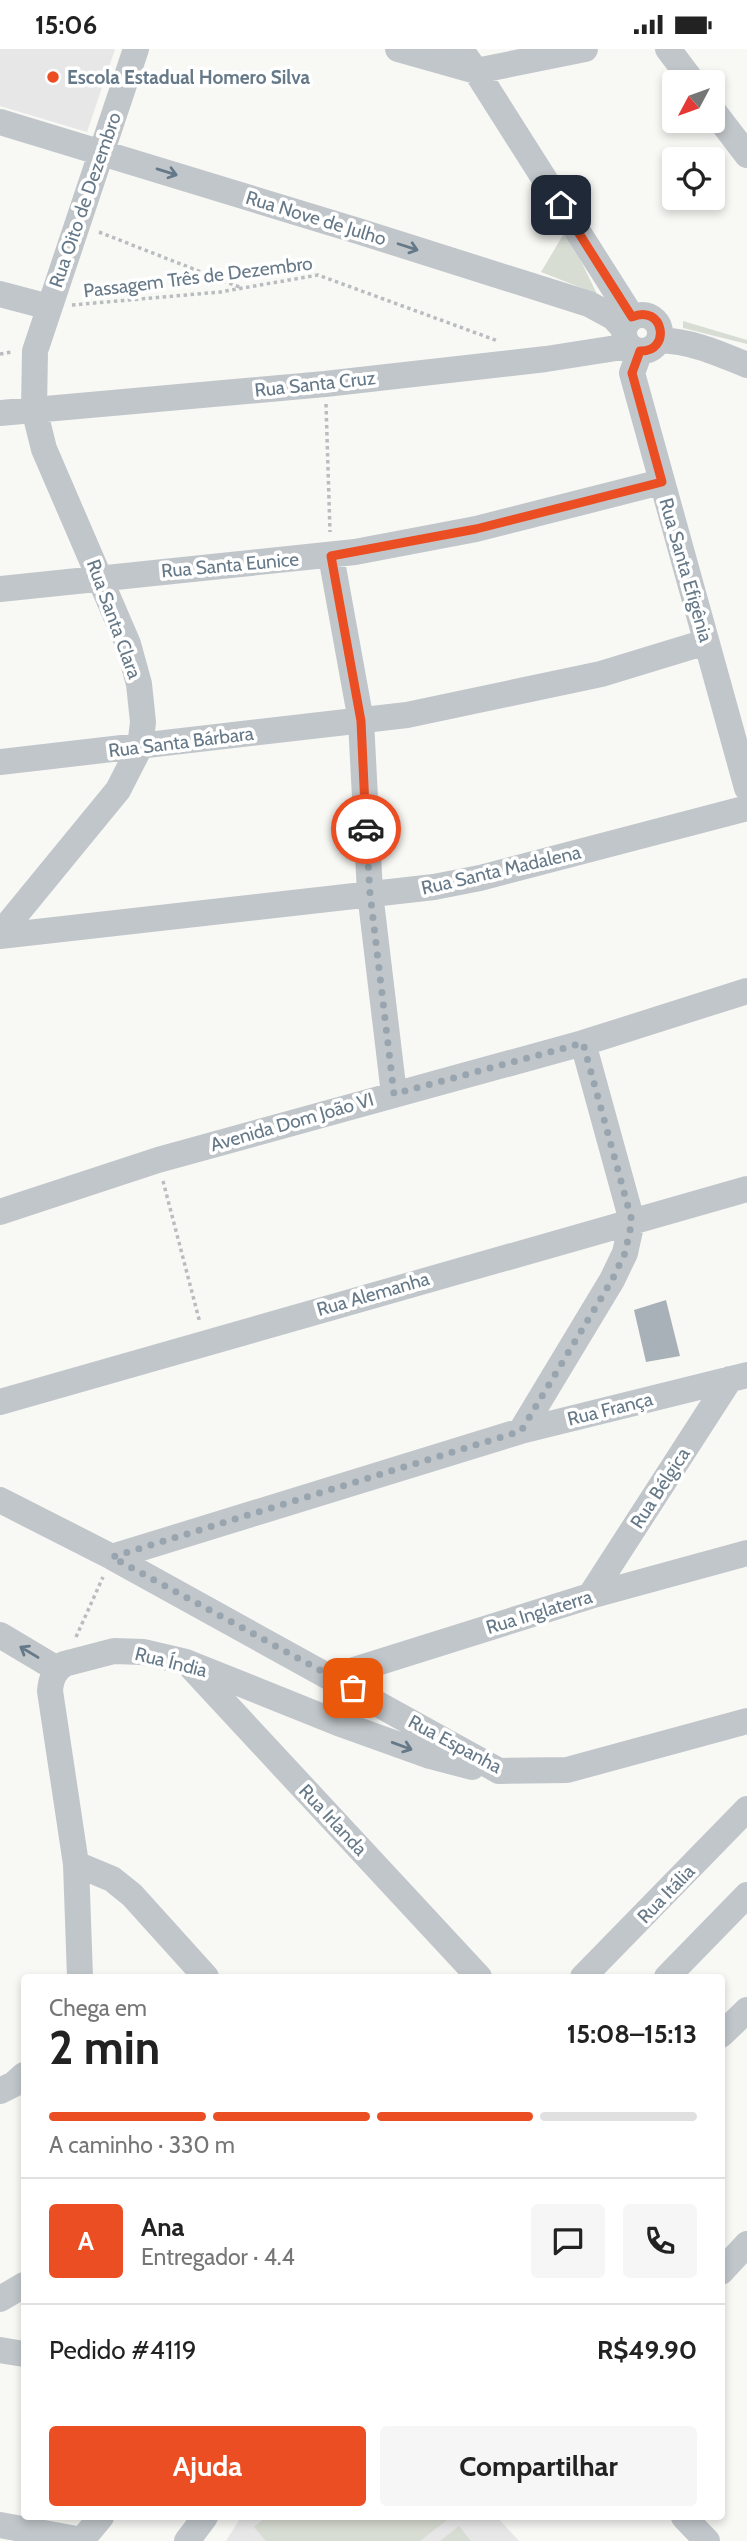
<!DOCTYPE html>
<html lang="pt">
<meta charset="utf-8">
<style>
:root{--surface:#fff;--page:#f6f6f6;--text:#222;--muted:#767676;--line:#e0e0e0;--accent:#eb4e22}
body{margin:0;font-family:Cabin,sans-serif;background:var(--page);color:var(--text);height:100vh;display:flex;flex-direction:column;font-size:26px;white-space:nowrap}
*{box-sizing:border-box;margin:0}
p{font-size:23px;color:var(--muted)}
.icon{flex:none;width:38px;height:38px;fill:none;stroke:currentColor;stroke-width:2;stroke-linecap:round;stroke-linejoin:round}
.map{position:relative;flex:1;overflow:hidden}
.sheet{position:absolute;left:21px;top:1925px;width:704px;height:546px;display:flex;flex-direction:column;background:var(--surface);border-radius:7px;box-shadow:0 4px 10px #0003}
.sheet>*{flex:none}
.needle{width:46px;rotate:229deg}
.fabs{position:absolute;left:662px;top:21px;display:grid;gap:14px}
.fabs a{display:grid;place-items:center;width:63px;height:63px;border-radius:7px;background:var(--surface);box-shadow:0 4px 10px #0003;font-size:35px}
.pin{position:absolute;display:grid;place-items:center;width:60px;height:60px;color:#fff;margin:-30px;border-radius:14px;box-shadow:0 4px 10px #0006}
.courier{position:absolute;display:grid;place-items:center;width:70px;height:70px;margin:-35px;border:5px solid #eb4e22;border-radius:50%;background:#fff;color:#222;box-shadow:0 2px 9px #0007}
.summary em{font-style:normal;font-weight:800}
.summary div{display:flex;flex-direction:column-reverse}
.summary{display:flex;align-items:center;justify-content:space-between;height:119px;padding:0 28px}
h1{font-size:46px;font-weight:800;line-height:52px}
.bar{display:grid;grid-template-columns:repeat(4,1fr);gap:10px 7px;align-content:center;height:84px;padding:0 28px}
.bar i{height:9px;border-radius:5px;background:var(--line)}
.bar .selected{background:var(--accent)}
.bar p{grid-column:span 4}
.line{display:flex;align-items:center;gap:18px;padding:0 28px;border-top:2px solid var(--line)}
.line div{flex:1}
.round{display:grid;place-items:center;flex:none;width:74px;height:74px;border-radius:7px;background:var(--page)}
.button{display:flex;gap:14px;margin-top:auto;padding:14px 28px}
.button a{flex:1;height:80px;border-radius:7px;background:var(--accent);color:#fff;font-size:28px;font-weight:800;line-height:80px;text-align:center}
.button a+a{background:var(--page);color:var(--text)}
.status{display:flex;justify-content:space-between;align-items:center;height:49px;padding:0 35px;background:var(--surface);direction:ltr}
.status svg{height:19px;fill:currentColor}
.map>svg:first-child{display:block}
.built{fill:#e6e7e6}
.green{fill:#d8ddd4}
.building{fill:#a8b1b7}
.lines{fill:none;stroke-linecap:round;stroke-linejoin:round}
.path{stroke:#b9bdc0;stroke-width:3.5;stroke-dasharray:3.5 3.5;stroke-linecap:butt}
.minor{stroke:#c1c6ca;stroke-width:26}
.oneway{stroke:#667988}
.done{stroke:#99a5ae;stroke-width:7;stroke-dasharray:0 12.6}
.route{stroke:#eb4e22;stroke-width:9}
.poi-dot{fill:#eb4e22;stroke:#fff;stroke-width:2.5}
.labels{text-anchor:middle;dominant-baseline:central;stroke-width:7;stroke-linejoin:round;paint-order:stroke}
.poi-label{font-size:19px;font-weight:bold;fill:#667988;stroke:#fff;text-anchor:start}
.street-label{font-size:19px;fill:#667988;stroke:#fff}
</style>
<div class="status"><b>15:06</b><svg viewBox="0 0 49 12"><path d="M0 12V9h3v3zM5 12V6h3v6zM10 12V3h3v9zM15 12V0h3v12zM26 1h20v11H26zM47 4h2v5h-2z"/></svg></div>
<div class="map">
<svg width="747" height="2492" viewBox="0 0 747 2492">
<rect width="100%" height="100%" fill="#f8f8f5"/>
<path class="built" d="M0,0h115l-28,83 -87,-26z
M241,2468h256l22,24h-293z"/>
<path class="green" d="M566,181l31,64 -56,-22z
M683,272l64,19v4l-64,-16z
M266,2468h185l-31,24h-154l-12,-14z
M459,2477l12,15h-31z"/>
<path class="building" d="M666,1251l14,56 -34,6 -12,-52z"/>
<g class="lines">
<path class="path" d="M99,183l143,56
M72,256l148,-13 98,-17 180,66
M0,305l12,-2
M326,355l4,128
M163,1132l37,142
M76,1588l27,-60"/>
<path class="minor" d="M398,0l78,22 109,-22
M460,0l16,22 156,246
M668,0l25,33
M712,60l35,46
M0,73l358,109 231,73 24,13 11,12
M0,245l49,13
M624 284a18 18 0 1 1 36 0a18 18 0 1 1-36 0Z
M659,291c32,1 59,13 88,25
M640,302l-8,22 115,415
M0,364l325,-29 221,-25 83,-13
M331,507l30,165 9,172 24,201
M0,540l355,-37 121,-23 185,-47
M0,713l407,-47 194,-41 105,-32
M0,885l118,-144 22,-43 3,-25 -4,-38 -11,-40 -84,-195 -10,-40 1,-58 101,-302
M0,887l434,-49 46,-9 267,-70
M0,1163l158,-52 425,-117 164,-52
M0,1353l747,-213
M521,1382l91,-151 13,-27 7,-32 -49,-178
M0,1451l112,57 387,214 68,-1 180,-49
M112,1508l409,-126 226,-56
M590,1547l140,-217
M0,1586l57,34
M192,1619l287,309
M332,1628l258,-81 157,-43
M76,1815l36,15 20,16 74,82
M80,1928l-4,-113 -26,-173c1,-12 4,-20 14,-27l50,-13 29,1 43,10 152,61 92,33 42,11
M583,1928l164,-168
M667,1928l80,-82
M721,1986l26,-25
M0,2042l14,-7 10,-9
M721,2223l26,-28
M0,2250l24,-14
M0,2301l24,4
M684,2468l23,24
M0,2476l82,15
M81,2492l20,-24
M187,2492l18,-24"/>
</g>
<defs><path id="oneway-shaft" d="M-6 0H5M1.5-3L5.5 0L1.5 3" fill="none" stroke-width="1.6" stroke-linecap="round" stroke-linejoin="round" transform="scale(1.75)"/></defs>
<g class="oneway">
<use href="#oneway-shaft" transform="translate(167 123) rotate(17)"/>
<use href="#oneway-shaft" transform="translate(408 198) rotate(18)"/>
<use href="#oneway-shaft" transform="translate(29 1603) rotate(-149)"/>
<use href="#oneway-shaft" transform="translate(402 1697) rotate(20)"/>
</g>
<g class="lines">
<path class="done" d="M353,1639l-241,-131 409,-126 91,-151 13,-27 7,-32 -49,-178 -189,51 -24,-201 -4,-64"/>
<path class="route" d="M366,780l-5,-108 -30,-165 145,-27 186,-47 -30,-109 8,-22c32,1 24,-48 -8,-34l-71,-112"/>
</g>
<circle class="poi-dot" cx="53" cy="28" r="7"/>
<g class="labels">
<g class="poi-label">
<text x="67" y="28">Escola Estadual Homero Silva</text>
</g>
<g class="street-label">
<text transform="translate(85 151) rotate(-71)">Rua Oito de Dezembro</text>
<text transform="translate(316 169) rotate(17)">Rua Nove de Julho</text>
<text transform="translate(198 228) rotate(-7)">Passagem Três de Dezembro</text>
<text transform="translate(315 335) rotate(-6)">Rua Santa Cruz</text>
<text transform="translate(230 516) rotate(-5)">Rua Santa Eunice</text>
<text transform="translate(686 521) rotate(74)">Rua Santa Efigênia</text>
<text transform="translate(114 570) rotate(70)">Rua Santa Clara</text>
<text transform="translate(181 693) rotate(-7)">Rua Santa Bárbara</text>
<text transform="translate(501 821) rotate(-13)">Rua Santa Madalena</text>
<text transform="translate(292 1073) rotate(-16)">Avenida Dom João VI</text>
<text transform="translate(373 1245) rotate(-16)">Rua Alemanha</text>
<text transform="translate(610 1360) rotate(-14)">Rua França</text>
<text transform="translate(660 1439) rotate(-57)">Rua Bélgica</text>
<text transform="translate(539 1563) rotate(-17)">Rua Inglaterra</text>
<text transform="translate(171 1613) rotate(14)">Rua Índia</text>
<text transform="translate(455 1695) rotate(28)">Rua Espanha</text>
<text transform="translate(333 1771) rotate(47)">Rua Irlanda</text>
<text transform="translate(666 1845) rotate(-46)">Rua Itália</text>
</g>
</g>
</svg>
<div class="fabs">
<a><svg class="needle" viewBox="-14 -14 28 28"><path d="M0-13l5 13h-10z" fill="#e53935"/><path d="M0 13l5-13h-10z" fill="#767676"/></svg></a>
<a><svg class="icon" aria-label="locate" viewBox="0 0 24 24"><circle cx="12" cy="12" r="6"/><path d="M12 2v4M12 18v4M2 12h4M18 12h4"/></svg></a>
</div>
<div class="pin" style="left:353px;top:1639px;background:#ea580c"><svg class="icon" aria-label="bag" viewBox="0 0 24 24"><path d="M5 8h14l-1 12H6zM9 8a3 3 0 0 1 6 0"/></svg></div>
<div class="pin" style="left:561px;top:156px;background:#1f2937"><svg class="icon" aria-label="home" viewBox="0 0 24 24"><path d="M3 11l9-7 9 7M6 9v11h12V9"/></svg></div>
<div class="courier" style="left:366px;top:780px"><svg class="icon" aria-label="car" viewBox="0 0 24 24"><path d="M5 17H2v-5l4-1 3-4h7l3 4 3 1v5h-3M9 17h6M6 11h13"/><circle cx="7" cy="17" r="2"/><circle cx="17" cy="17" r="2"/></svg></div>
<section class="sheet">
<div class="summary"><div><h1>2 min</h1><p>Chega em</p></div><em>15:08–15:13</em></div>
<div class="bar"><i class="selected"></i><i class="selected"></i><i class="selected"></i><i></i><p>A caminho · 330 m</p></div>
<div class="line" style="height:126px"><b class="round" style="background:var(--accent);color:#fff">A</b><div><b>Ana</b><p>Entregador · 4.4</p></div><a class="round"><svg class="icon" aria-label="chat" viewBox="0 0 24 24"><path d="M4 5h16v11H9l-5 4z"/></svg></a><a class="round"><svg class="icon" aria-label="phone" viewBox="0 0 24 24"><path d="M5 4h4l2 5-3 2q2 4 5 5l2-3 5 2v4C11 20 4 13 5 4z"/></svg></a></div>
<div class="line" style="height:91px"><div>Pedido #4119</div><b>R$49.90</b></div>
<div class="button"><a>Ajuda</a><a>Compartilhar</a></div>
</section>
</div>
